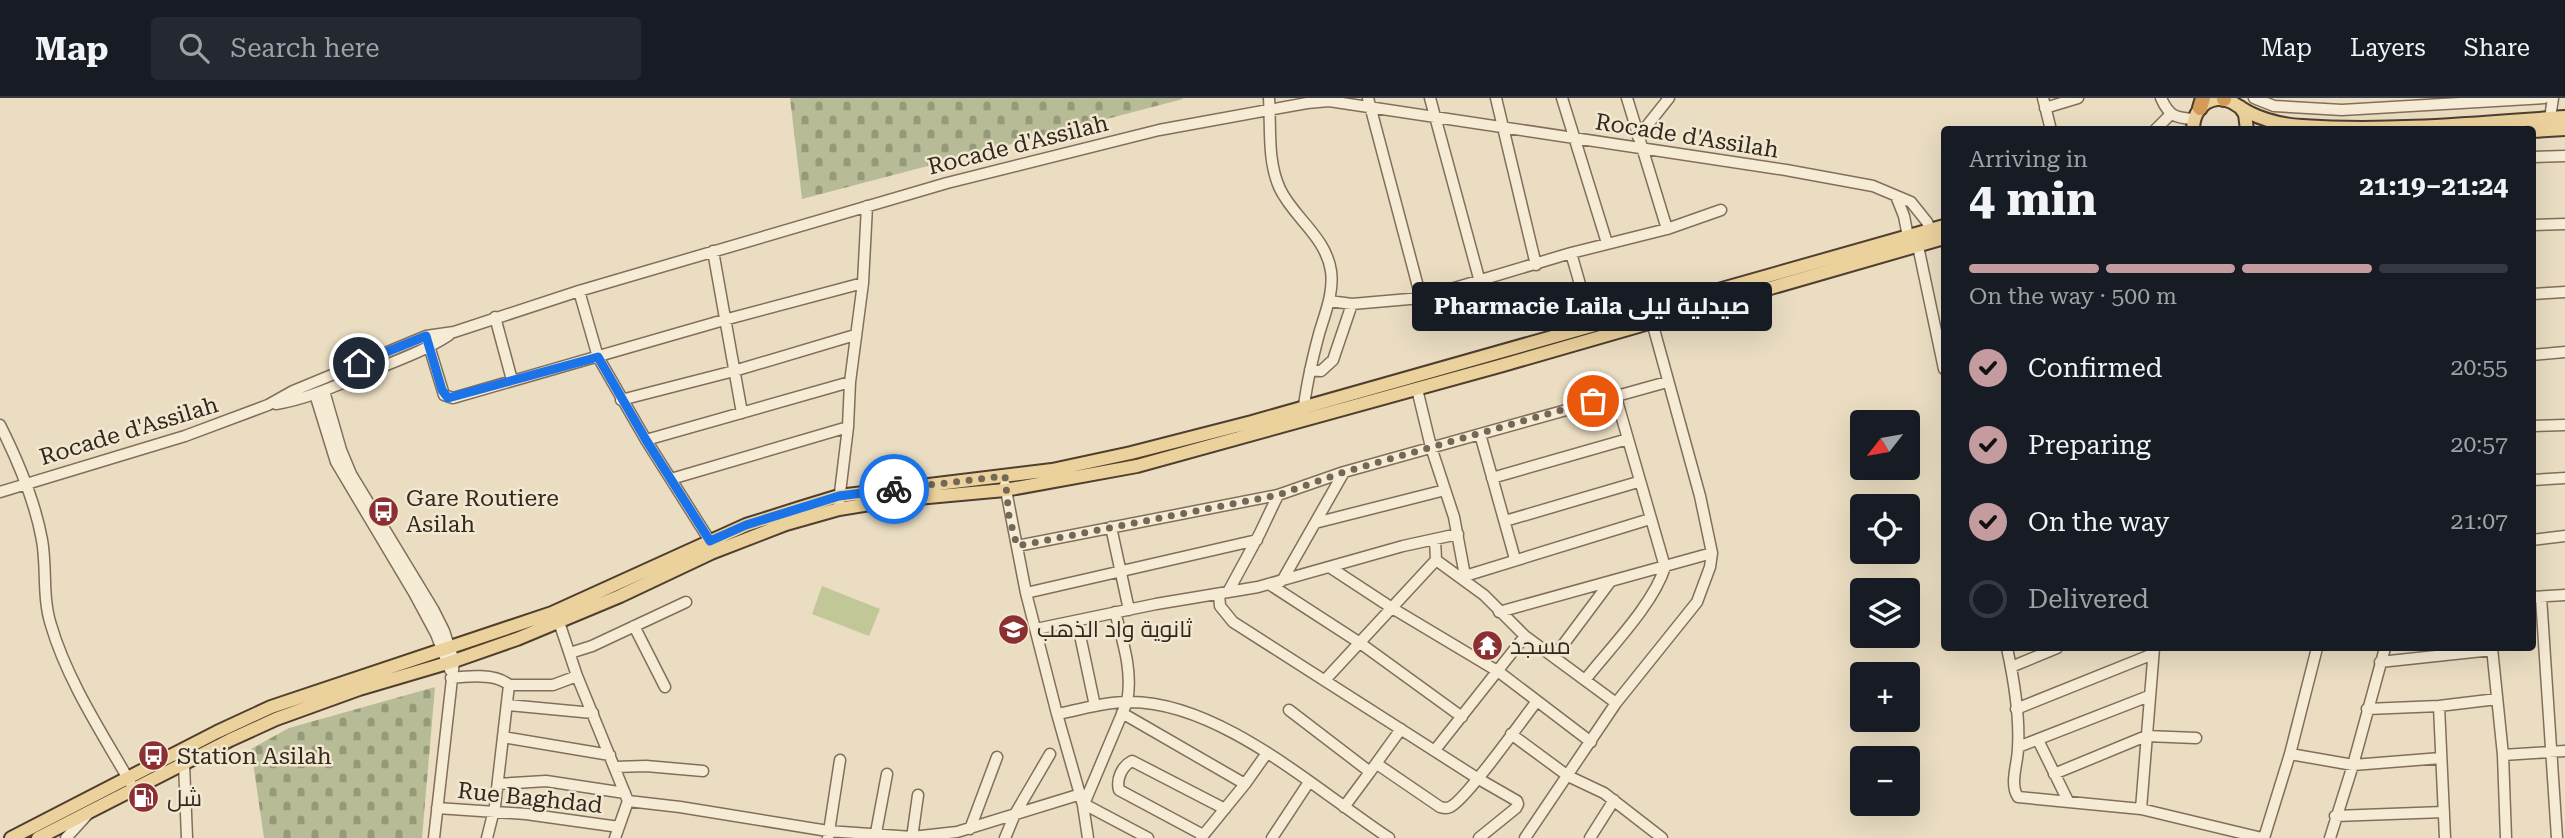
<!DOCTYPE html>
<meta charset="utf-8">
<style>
:root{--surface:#171b24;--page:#242831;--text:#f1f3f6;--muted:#9ea1a6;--line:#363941;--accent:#c49b9e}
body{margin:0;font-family:"Roboto Serif",Cairo,serif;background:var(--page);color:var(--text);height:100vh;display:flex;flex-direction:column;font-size:26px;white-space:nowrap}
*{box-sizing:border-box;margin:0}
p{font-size:23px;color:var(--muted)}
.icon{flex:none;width:38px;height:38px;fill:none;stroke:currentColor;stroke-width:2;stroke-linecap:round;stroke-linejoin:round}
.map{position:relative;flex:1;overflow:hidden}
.drawer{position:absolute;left:1941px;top:28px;width:595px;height:525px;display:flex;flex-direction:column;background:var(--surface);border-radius:7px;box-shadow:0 7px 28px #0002}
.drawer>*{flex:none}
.needle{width:46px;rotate:239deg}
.fabs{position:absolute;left:1850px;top:312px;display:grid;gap:14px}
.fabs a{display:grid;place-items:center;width:70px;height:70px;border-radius:7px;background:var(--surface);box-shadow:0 7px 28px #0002;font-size:35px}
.pin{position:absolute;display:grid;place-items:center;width:60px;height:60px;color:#fff;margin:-30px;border:4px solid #fff;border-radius:50%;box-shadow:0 2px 7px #0007}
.courier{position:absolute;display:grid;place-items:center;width:70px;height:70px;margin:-35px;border:5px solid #1a73e8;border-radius:50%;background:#fff;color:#222;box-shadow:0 2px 9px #0007}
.bubble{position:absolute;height:49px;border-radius:7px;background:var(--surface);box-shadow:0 7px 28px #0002;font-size:23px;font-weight:700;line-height:49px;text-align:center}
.overview em{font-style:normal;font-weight:700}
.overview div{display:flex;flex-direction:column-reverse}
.overview{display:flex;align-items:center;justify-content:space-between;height:119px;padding:0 28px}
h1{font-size:46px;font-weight:700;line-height:52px}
.bar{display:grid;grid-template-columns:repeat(4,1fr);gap:10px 7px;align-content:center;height:84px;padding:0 28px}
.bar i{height:9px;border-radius:5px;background:var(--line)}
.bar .on{background:var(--accent)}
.bar p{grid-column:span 4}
ol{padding:0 28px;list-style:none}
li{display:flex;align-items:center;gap:21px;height:77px}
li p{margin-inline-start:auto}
li .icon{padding:7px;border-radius:50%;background:var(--accent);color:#111;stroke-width:4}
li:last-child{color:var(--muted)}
li i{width:38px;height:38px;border:4px solid var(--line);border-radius:50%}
header{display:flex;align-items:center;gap:42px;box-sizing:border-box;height:98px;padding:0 35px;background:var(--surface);border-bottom:2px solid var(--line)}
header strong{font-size:33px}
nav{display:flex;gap:38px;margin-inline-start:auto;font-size:24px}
.search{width:490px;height:63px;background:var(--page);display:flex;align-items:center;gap:18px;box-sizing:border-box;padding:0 24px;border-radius:7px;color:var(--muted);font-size:26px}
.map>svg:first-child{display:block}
.cemetery{fill:url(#cemetery-stones)}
.pitch{fill:#c2c797}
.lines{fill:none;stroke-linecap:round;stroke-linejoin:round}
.minor-casing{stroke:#826f5b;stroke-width:13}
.major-casing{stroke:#503e2f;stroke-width:16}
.highway-casing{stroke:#503e2f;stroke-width:18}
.minor{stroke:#f6ebd4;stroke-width:10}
.major{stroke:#ebd19c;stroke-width:12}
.highway{stroke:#d49c58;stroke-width:14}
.done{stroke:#736757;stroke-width:7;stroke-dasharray:0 12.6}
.route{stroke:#1a73e8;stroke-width:9}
.labels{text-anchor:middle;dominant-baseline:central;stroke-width:5;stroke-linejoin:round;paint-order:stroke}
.street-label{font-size:23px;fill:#33281e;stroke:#f2e8d1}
.poi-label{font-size:23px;fill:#33281e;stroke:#f2e8d1;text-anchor:start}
</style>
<header>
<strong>Map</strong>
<div class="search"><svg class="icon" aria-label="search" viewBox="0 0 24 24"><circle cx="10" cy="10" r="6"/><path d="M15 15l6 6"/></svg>Search here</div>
<nav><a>Map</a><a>Layers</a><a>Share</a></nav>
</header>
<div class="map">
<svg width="2565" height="740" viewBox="0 0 2565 740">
<defs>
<pattern id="cemetery-stones" width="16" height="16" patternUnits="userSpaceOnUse" patternTransform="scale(1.75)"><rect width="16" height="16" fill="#b8bc96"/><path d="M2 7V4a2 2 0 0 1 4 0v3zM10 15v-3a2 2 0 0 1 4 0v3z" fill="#96997a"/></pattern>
</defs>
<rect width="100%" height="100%" fill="#eaddc2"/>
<path class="cemetery" d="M790,0h392l1,1 -381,100z
M435,589l-13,151h-158l-13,-89 38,-21z"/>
<path class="pitch" d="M822,488l58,23 -11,27 -57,-22z"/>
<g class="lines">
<defs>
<path id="minor" d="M1269,0c2,30 -2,63 11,91 14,29 46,48 51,82 3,22 -6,42 -12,63 -7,26 -13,52 -16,80
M1368,0l53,200 150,-45 96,-24 54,-19
M1430,0l50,184
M1496,0l40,167
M1562,0l45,145
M1627,0l40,131
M2043,0l8,32
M2161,0c8,18 14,20 33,21
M2254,0l20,8 68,4 202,-12
M2045,10l33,-10
M2550,20l3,-20
M2155,32l15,-15
M1638,39l31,-39
M2532,59l33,-1
M1896,98l8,20 5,26
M2532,127l33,-1
M1918,148l26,123
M713,153l29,162
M1571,155l21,73
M579,193l19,66 48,83 64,101
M2532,196l33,-2
M1329,203l23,3 69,-6
M495,219l17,63
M426,238l18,59 9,3 271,-78 139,-37
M2532,257l33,-3
M1310,272l11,1 12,-11 19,-56
M1417,291l14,58 23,70 12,64
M324,293l17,59 10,24 82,135 11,22 10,30 -20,177
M315,296l21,68 78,131 22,41 14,36
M621,302l113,-29 121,-36
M276,306c31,-5 59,-18 88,-30 29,-12 59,-22 85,-39
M0,327c18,36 35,76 42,115 5,28 0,57 9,85 16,55 51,108 79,157
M2532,328l33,-1
M1480,336l35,125
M646,342l204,-58
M1492,380l136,-39
M671,381l177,-52
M2532,382l33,-2
M1005,387l21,108 31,121 26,91 5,33
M0,394l185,-56 83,-31 25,-14 133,-55 28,-4 125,-41 368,-108 212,-53 148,-27 22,-2 457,69 87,16 38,16 16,20 6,14
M839,403l9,-74 2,-45 13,-99 4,-77
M1505,423l133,-39
M1315,425l130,-33
M1111,429l18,83
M2532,442l33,-4
M1017,448l261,-51 66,-23 323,-90
M1436,462l48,35 41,41 91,67
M1331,470l61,40 107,64 92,70
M1465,478l185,-57
M1282,483l62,-109
M1269,486l91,59 102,74
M1228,494l32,-59 18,-38
M1026,495l231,-53
M1219,496l1,12 13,16 244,156 40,23 1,3 -2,4 -37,30
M2532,499l33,-2
M2541,499l16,241
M1499,514l213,-59
M1077,523l18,85
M559,524l18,54 51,125 -13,37
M634,528l31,61
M1036,531l120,-25 102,-17 145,-41 55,-12
M2007,550c7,32 13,67 11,100 0,15 -9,36 0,49l123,12 121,29
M2492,550l11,107 3,83
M570,555l22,-7 94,-44
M1554,559l56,-75
M2380,564l112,-12
M2011,569l46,-19
M451,580c16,-2 45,-5 58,7l-14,121 -8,32
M1325,582l111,-120 -1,-21
M1585,582c25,-32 68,-75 80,-113l-50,-173
M509,587h44l24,-9
M507,607l86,8
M2439,608l6,132
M2016,611l137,-55
M2367,611l72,-3 58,-7
M1289,612l81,62 31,-43
M1122,615l123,71
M1057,616c23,-4 46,-12 69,-12 91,-3 190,88 263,136
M1511,636l57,42 36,17 58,45
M503,639l107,18
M2038,642l30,61
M2018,649l131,-51
M1435,652l90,-114
M2290,656l63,11 88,-7
M2503,657l62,-4
M184,666l3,74
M1377,666l63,43c4,1 6,2 10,0 15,-6 73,-88 87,-106
M615,669l31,-1 57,5
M2054,676l92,-38 50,2
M498,686l48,-3 79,12
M628,703l52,6 148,24 84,6 45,-5 124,-38
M1084,706l43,-102c6,-30 -4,-60 -12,-90
M1084,706l64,34
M1344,709l26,-35
M437,710l89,6 93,13
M2141,711l13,-161
M2335,718l109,-4
M970,731l27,-72
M1203,737l-84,-45c-3,-11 3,-24 13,-29l4,2 89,46
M66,740l21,-23
M828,740l12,-78
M875,740l12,-64
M912,740l6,-43
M1005,740l10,-24 35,-60
M1201,740l44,-54 22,-31
M1272,740l37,-56
M1525,740l91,-135 81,-101 13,-35 2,-14 -12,-57 -48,-174
M1590,740l24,-38
M2264,740l26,-84 27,-106
M2330,740l23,-73 32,-117"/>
<path id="major" d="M2240,9l5,7 2,16
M2193,32c0,-15 8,-29 24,-31 14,-1 22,9 33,14 16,8 35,12 52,13 85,6 178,-3 263,-9
M2532,33l33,-2
M11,740l206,-106 54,-25 281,-94 194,-88 57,-18 36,-11 213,-26 79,-17 121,-31 692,-196
M38,740l192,-98 46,-21 83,-30 95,-28 63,-22 103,-43 91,-43 75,-29 53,-15 56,-9 110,-10 132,-24 366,-101 441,-127"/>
<path id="highway" d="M2224,0v1
M2200,10l3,-10"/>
</defs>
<use href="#minor" class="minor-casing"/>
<use href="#major" class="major-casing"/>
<use href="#highway" class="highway-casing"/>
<use href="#minor" class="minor"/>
<use href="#major" class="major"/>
<use href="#highway" class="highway"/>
</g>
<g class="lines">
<path class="done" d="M894,391l111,-13 4,40 8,30 261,-51 66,-23 249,-71"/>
<path class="route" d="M359,265l67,-27 16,54 6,8 150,-41 48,83 64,101 36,-16 93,-29 55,-7"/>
</g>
<defs>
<symbol id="bus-disc" viewBox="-11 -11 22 22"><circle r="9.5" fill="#8c2f32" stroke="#f2e8d1"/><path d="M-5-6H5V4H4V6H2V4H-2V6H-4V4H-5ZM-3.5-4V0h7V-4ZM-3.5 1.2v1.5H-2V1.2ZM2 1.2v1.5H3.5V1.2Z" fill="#fff"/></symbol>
<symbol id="school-disc" viewBox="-11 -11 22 22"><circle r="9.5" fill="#8c2f32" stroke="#f2e8d1"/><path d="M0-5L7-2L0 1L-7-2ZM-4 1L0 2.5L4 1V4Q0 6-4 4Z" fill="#fff"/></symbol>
<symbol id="temple-disc" viewBox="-11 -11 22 22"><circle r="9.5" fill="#8c2f32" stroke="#f2e8d1"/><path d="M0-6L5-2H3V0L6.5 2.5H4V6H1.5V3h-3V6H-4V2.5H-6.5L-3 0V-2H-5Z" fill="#fff"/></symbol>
<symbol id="fuel-disc" viewBox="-11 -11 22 22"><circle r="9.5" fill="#8c2f32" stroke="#f2e8d1"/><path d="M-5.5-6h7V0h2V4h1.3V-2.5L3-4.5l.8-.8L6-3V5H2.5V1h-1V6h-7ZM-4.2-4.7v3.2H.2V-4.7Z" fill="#fff"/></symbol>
</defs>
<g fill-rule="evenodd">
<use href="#bus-disc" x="366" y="396" width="35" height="35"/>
<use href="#school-disc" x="996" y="514" width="35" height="35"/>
<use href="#temple-disc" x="1470" y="530" width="35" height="35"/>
<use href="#bus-disc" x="136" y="640" width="35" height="35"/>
<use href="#fuel-disc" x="126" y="682" width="35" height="35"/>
</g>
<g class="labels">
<g class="street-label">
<text transform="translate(1687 38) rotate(9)">Rocade d'Assilah</text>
<text transform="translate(1018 47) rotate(-14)">Rocade d'Assilah</text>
<text transform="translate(129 333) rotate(-17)">Rocade d'Assilah</text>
<text transform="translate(530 700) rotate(6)">Rue Baghdad</text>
</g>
<g class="poi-label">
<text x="406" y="400">Gare Routiere<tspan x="406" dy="26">Asilah</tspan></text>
<text x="1037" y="531">ثانوية واد الذهب</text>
<text x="1510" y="548">مسجد</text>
<text x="177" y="658">Station Asilah</text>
<text x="167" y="700">شل</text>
</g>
</g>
</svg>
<div class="fabs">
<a><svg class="needle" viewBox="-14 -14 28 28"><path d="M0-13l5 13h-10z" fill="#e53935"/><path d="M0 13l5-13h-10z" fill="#9ea1a6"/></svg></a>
<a><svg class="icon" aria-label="locate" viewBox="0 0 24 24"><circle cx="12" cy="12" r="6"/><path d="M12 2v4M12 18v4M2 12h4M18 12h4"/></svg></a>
<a><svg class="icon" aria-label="layers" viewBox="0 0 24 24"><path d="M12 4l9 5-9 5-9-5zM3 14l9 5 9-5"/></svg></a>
<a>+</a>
<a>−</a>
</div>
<div class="pin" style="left:1593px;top:303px;background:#ea580c"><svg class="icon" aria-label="bag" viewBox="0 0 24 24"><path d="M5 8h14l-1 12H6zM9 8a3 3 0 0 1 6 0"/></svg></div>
<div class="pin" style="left:359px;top:265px;background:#1f2937"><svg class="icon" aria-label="home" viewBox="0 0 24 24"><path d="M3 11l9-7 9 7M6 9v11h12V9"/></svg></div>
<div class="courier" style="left:894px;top:391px"><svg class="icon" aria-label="bike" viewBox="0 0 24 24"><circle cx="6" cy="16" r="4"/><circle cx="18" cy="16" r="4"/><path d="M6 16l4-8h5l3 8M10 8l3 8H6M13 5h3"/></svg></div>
<div class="bubble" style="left:1412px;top:184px;width:360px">Pharmacie Laila صيدلية ليلى</div>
<section class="drawer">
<div class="overview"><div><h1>4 min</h1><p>Arriving in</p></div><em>21:19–21:24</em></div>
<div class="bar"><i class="on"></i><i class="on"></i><i class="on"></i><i></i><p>On the way · 500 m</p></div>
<ol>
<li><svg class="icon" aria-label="check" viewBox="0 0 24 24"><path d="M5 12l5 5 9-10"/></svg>Confirmed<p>20:55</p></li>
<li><svg class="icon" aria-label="check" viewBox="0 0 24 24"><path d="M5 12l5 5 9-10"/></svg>Preparing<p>20:57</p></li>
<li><svg class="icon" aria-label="check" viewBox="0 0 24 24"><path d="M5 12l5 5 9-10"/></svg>On the way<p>21:07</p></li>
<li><i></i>Delivered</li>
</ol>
</section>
</div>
